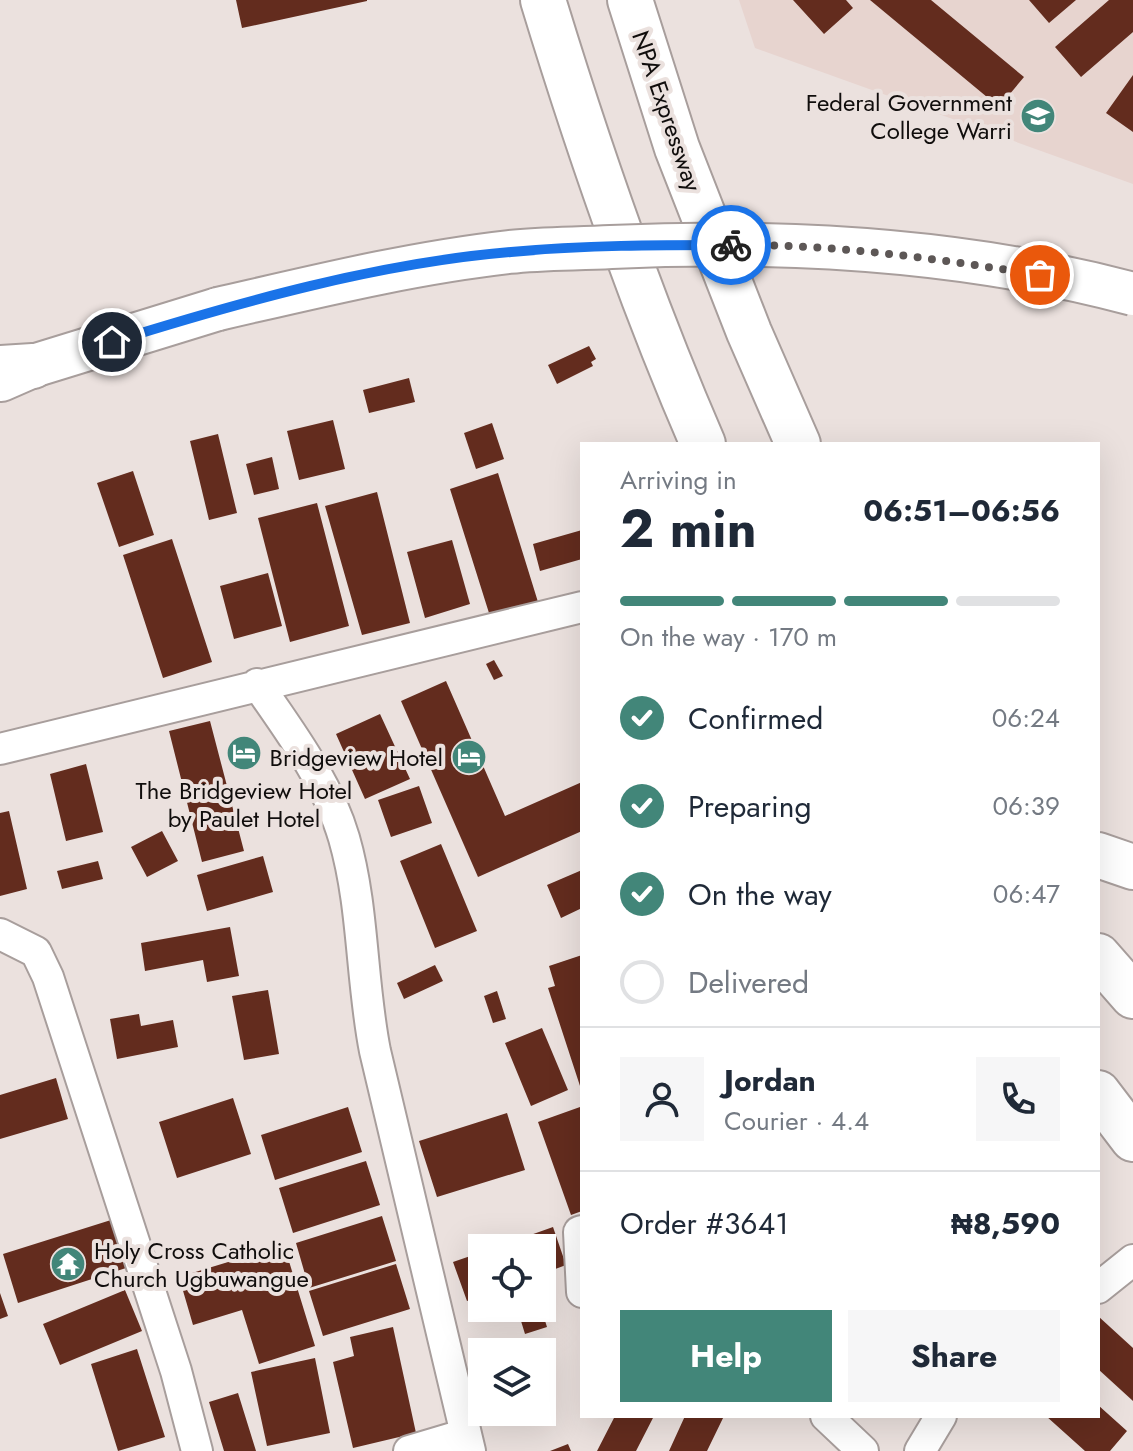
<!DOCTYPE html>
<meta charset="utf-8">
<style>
:root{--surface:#fff;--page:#f6f6f7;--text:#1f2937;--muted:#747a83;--line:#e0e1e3;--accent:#428679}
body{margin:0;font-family:Jost,sans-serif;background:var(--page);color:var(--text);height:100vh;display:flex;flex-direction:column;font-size:30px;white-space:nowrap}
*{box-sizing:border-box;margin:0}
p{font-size:26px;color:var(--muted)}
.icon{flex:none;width:44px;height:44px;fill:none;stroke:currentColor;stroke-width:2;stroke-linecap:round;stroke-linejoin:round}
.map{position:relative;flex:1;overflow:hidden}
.details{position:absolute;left:580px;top:442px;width:520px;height:976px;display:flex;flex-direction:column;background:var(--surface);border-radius:0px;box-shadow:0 8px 32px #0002}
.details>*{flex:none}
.buttons{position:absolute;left:468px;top:1234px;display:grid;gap:16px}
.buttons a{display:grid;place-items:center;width:88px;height:88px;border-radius:0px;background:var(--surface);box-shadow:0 8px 32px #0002;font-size:40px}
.pin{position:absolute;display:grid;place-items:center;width:68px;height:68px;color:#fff;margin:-34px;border:4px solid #fff;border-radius:50%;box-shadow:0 2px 8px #0007}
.courier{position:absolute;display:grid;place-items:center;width:80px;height:80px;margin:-40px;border:6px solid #1a73e8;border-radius:50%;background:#fff;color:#222;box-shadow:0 2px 10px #0007}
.headline em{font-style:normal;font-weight:700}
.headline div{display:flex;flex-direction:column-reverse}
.headline{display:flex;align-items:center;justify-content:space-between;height:136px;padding:0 40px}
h1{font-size:52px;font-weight:700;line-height:60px}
.bar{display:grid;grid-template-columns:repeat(4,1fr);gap:12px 8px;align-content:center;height:96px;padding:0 40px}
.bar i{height:10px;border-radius:6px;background:var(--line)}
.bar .selected{background:var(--accent)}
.bar p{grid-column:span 4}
.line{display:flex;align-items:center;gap:20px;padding:0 40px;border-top:2px solid var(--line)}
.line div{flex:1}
.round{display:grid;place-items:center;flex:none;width:84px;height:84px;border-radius:0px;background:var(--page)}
ol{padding:0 40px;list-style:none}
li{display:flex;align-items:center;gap:24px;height:88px}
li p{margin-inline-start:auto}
li .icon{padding:8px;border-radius:50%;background:var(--accent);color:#fff;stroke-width:4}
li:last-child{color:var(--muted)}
li i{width:44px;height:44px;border:4px solid var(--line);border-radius:50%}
.primary-button{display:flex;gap:16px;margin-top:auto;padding:16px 40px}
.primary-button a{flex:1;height:92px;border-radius:0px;background:var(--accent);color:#fff;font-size:32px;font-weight:700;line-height:92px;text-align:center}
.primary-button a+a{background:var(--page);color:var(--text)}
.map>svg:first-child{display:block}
.built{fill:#e7d4cf}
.building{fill:#632c1e}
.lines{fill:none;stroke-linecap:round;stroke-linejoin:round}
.street-casing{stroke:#a89e9c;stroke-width:34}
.secondary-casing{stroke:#a89e9c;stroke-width:46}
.primary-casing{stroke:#a89e9c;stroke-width:48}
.street{stroke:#fff;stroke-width:30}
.secondary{stroke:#fff;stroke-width:42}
.primary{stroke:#fff;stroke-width:44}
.secondary-bridge-casing{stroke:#a89e9c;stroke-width:46;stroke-linecap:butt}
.secondary-bridge{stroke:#fff;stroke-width:42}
.done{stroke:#5d5756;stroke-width:8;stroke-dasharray:0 14.4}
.route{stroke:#1a73e8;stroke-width:10}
.labels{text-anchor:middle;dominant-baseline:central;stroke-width:8;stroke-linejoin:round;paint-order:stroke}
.poi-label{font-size:24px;fill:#100d0c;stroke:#ebe1de;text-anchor:end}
.street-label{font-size:24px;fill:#100d0c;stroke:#ebe1de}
</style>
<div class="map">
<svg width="1133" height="1451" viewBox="0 0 1133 1451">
<rect width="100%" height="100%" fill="#ebe1de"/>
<path class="built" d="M739,0h394v184l-378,-136z"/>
<path class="building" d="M236,0h131v1l-125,27z
M793,0h53l7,8 -29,26z
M870,0h61l93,77 -25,30z
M1029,0h47l-27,23z
M1109,0h24v32l-52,45 -26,-30z
M1133,75v57l-27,-19z
M589,346l7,13 -5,3 2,4 -36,18 -9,-19z
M409,378l6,24 -46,11 -6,-23z
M333,420l12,49 -46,11 -12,-49z
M492,423l12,36 -28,10 -12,-36z
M218,434l19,79 -28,7 -19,-79z
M272,457l7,32 -25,6 -8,-31z
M133,471l21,64 -35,12 -22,-64z
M498,473l40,129 -49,11 -39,-124z
M377,492l33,131 -48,12 -37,-129z
M317,503l32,123 -59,16 -32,-124z
M582,530v29l-42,12 -7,-27z
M172,539l40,123 -49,16 -40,-123z
M452,540l18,64 -45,14 -18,-66z
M268,573l14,53 -48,13 -14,-53z
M494,660l9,16 -9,4 -8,-16z
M446,681l59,135 77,-34v49l-104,46 -77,-176z
M380,714l30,65 -45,20 -29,-65z
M210,721l34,130 -42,11 -33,-131z
M86,764l17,68 -37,9 -16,-67z
M419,786l13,37 -41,14 -13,-37z
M9,811l18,78 -27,7v-83z
M162,831l16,30 -31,16 -16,-30z
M441,844l36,87 -42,17 -35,-87z
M263,856l10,36 -66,19 -10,-36z
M98,861l5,18 -41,10 -5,-18z
M582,870v38l-21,10 -14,-33z
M230,927l9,49 -32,6 -4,-22 -58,11 -4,-28z
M582,955v134h-1l-33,-101 7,-2 -6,-20z
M435,965l8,16 -39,18 -7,-16z
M268,990l11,64 -35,6 -12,-64z
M497,991l9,28 -13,4 -9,-27z
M139,1014l2,12 32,-6 5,27 -61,12 -7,-40z
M542,1028l26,62 -37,16 -26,-63z
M56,1078l12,41 -68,20v-44z
M233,1098l18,56 -74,24 -18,-56z
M348,1107l14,45 -87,28 -14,-45z
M580,1107l2,104 -11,4 -33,-93z
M507,1113l18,57 -88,27 -18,-56z
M366,1161l14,44 -87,28 -14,-45z
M382,1216l14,45 -87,27 -13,-45z
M111,1220l15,48 -108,35 -15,-49z
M553,1227l13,38 -24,9v-26h-48z
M284,1245l31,101 -56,18 -17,-54 -49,15 -14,-48z
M482,1252v44l-15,5 -14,-39z
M396,1264l14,45 -87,27 -14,-45z
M125,1290l17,41 -82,34 -17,-41z
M0,1293l8,23 -8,3z
M517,1308h24l6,19 -22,7z
M1098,1316l35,32v53l-35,-32z
M393,1327l23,106 -63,15 -20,-86 21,-6 -4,-19z
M522,1341l3,11h-35l-1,-1z
M137,1349l28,88 -47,14 -27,-87z
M315,1358l15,75 -63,13 -16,-74z
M238,1393l18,58h-32l-15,-49z
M1098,1405l29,26 -17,20h-25l-39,-35h52z
M615,1416h39l-18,35h-39z
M685,1416h39l-17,35h-38z
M568,1444l3,7h-21z"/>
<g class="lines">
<defs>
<path id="street" d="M257,684c33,47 71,99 87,154 20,69 17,143 31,213l95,400
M0,749l582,-142
M0,934l36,18 12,25 128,394 21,80
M582,1231l-3,1 3,60
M1098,1288l35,-28
M826,1416l37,35
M409,1451l57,-17
M920,1451l21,-35"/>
<path id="secondary" d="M1,380l32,-14 185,-57"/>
<path id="primary" d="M543,0c46,151 97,299 160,444
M630,0l47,148 72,184 49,112
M0,368l33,-2
M1098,855l35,12
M1098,956l35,40
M1098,1093l35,46"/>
</defs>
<use href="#street" class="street-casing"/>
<use href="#secondary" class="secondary-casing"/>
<use href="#primary" class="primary-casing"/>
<use href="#street" class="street"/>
<use href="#secondary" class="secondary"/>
<use href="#primary" class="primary"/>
<defs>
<path id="secondary-bridge" d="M218,309c96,-22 193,-46 291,-57 34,-4 68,-3 102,-5 174,-8 354,2 522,47"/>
</defs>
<use href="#secondary-bridge" class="secondary-bridge-casing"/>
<use href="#secondary-bridge" class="secondary-bridge"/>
</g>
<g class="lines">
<path class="done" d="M731,245c104,-1 206,14 309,30"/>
<path class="route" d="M112,342c128,-40 266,-79 399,-90 73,-7 147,-7 220,-7"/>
</g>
<defs>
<symbol id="university-disc" viewBox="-11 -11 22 22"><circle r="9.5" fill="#428679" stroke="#ebe1de"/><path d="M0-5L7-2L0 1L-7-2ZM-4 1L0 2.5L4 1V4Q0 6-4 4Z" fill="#fff"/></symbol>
<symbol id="hotel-disc" viewBox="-11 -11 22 22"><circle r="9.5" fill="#428679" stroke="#ebe1de"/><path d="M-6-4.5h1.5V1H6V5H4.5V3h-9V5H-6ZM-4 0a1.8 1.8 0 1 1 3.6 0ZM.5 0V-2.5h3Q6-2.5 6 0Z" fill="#fff"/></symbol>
<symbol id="temple-disc" viewBox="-11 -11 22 22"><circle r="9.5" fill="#428679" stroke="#ebe1de"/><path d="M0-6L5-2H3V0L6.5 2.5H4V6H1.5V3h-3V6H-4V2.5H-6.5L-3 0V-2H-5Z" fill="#fff"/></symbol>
</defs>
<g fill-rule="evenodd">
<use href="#university-disc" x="1018" y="96" width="40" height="40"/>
<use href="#hotel-disc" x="224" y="733" width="40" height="40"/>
<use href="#hotel-disc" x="449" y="737" width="40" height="40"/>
<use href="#temple-disc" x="48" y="1244" width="40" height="40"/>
</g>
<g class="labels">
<g class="poi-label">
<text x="1012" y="102">Federal Government<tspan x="1012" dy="28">College Warri</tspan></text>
<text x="443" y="757">Bridgeview Hotel</text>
<text x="244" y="790" text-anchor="middle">The Bridgeview Hotel<tspan x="244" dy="28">by Paulet Hotel</tspan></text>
<text x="94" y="1250" text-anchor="start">Holy Cross Catholic<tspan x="94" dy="28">Church Ugbuwangue</tspan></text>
</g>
<g class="street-label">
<text transform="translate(667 111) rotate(71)">NPA Expressway</text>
</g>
</g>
</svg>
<div class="buttons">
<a><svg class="icon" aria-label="locate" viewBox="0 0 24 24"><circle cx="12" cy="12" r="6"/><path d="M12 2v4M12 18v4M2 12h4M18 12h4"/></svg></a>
<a><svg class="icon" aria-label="layers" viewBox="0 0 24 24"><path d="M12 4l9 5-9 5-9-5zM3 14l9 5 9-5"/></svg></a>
</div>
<div class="pin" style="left:1040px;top:275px;background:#ea580c"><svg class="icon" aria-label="bag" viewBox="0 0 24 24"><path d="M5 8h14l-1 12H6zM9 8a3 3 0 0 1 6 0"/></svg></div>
<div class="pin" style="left:112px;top:342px;background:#1f2937"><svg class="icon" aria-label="home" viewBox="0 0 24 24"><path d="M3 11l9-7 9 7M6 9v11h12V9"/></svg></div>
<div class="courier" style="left:731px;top:245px"><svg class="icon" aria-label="bike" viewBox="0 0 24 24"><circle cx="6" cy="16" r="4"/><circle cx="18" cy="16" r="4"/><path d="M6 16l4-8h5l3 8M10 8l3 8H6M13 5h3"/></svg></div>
<section class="details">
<div class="headline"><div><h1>2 min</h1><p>Arriving in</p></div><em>06:51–06:56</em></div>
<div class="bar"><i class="selected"></i><i class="selected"></i><i class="selected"></i><i></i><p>On the way · 170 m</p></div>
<ol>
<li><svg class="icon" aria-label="check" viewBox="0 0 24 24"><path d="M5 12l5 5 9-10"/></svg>Confirmed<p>06:24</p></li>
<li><svg class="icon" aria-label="check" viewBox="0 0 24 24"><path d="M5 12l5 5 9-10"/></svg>Preparing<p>06:39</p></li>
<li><svg class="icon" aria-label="check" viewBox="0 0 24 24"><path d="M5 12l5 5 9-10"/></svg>On the way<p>06:47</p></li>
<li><i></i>Delivered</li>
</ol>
<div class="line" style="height:144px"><a class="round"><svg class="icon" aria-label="person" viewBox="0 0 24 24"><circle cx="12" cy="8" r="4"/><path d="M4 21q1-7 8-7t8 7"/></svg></a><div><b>Jordan</b><p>Courier · 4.4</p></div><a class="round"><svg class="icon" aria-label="phone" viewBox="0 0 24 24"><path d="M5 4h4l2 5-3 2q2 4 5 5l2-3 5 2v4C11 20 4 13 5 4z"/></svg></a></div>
<div class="line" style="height:104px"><div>Order #3641</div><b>₦8,590</b></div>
<div class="primary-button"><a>Help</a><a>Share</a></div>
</section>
</div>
